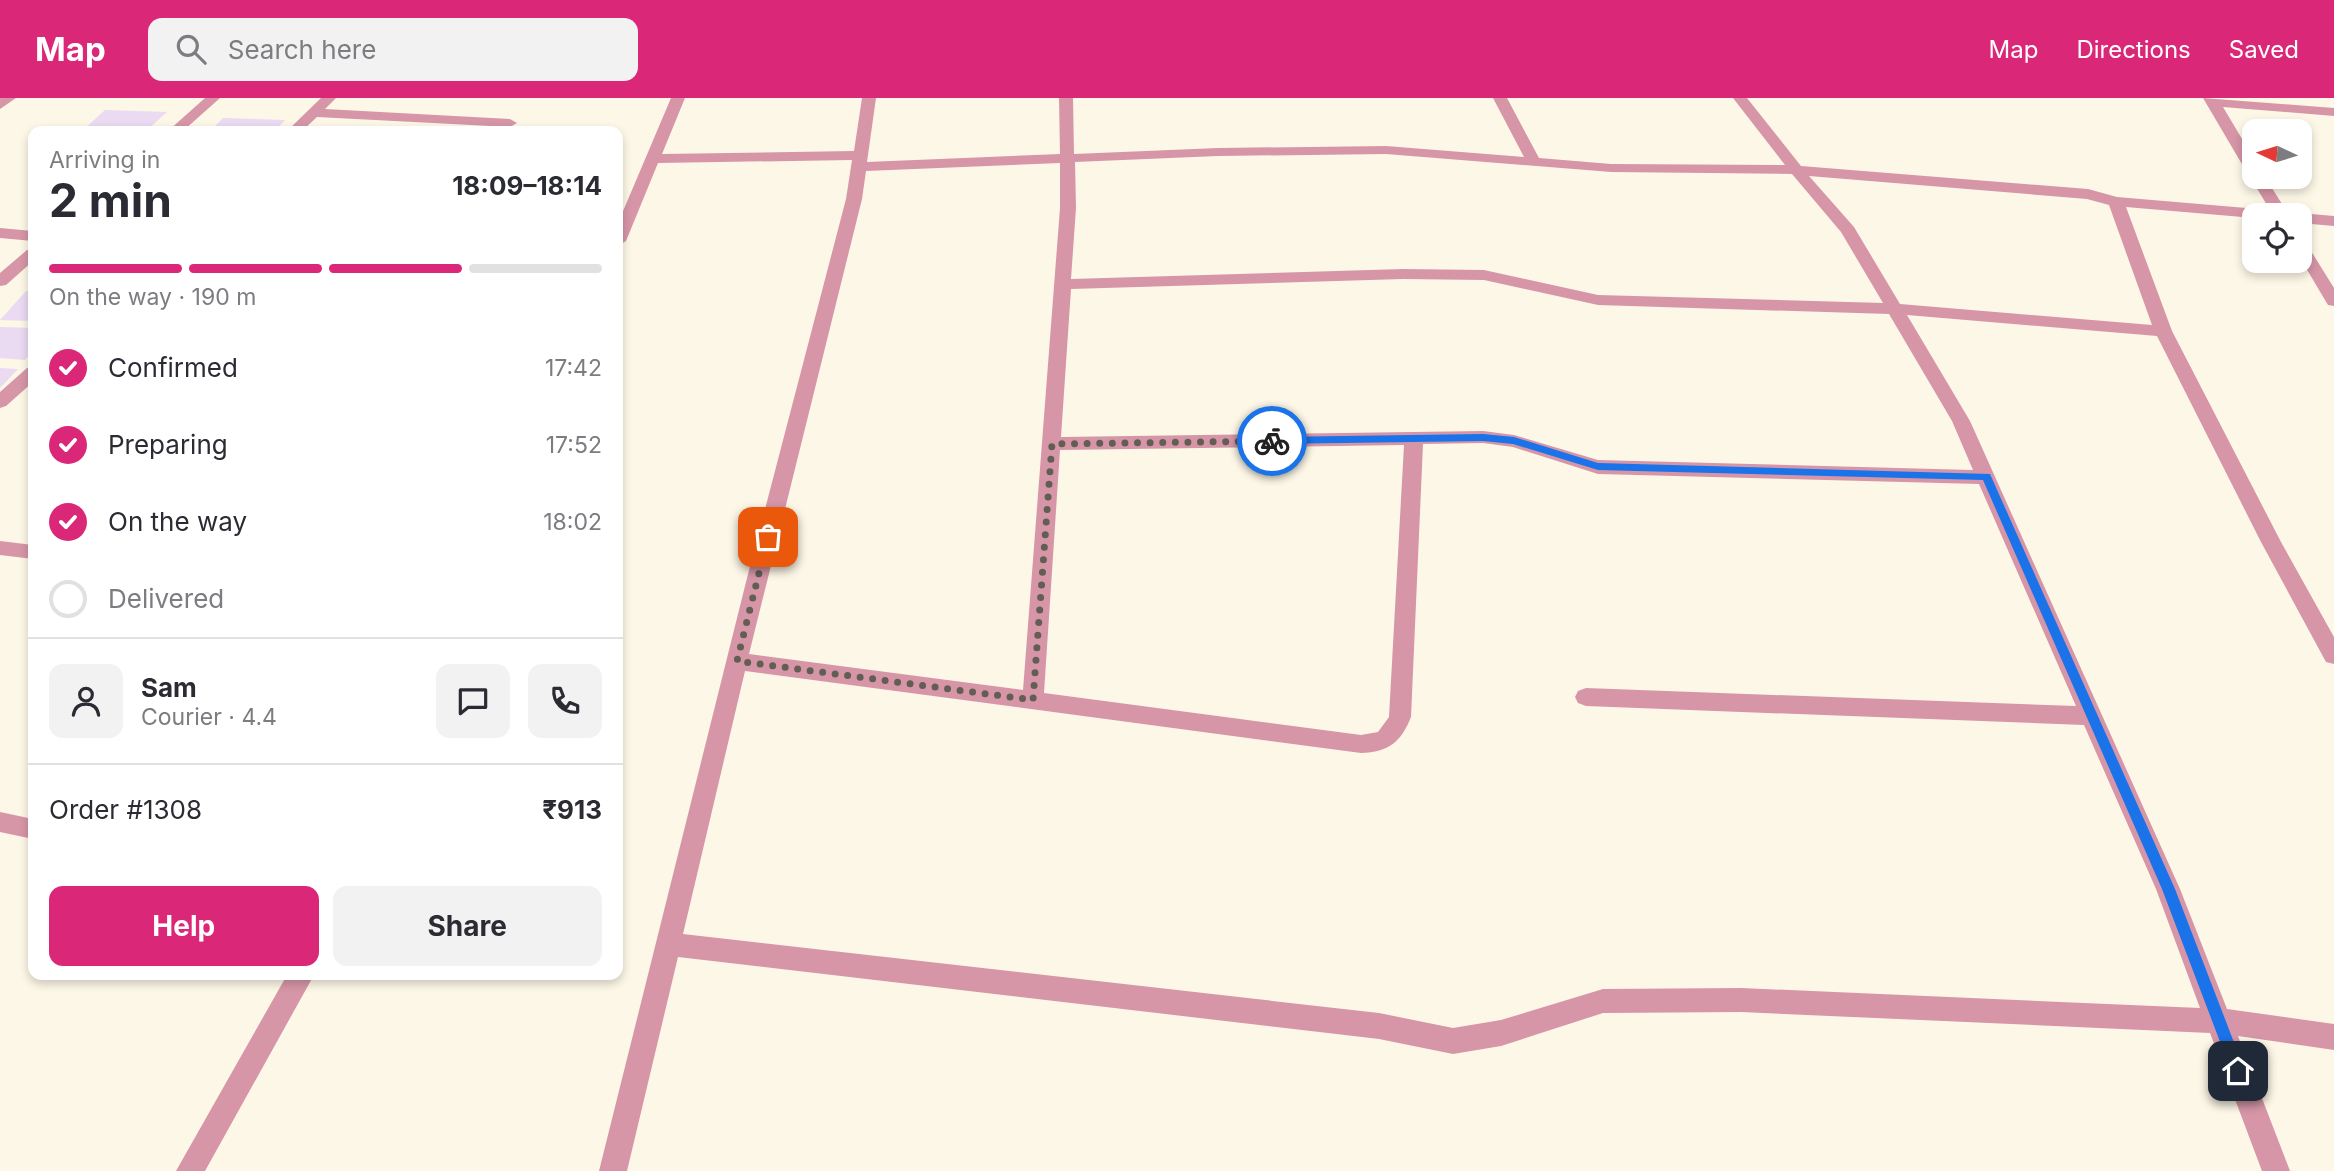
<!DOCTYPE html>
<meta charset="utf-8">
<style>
:root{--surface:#fff;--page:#f2f2f3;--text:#2b2b33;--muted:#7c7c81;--line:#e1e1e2;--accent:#db2777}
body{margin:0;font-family:Inter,sans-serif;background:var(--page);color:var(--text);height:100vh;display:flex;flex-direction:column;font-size:26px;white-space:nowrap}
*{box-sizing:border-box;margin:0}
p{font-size:23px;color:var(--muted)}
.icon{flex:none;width:38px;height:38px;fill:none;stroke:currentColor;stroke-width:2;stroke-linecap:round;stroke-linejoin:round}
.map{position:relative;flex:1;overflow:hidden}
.side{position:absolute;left:28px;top:28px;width:595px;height:854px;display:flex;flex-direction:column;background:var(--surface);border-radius:14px;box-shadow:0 4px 10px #0003}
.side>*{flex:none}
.needle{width:46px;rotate:274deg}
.buttons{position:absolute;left:2242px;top:21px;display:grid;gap:14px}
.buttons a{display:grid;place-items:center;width:70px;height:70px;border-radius:14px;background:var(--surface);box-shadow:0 4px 10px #0003;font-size:35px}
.pin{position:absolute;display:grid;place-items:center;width:60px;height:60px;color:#fff;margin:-30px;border-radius:14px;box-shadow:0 4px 10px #0006}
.courier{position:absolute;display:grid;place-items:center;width:70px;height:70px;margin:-35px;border:5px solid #1a73e8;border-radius:50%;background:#fff;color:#222;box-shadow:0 2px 9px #0007}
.overview em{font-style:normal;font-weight:700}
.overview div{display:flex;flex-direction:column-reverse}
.overview{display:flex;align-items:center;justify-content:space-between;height:119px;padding:0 21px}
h1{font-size:46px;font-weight:700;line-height:52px}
.bar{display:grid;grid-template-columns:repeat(4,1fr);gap:10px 7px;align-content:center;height:84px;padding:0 21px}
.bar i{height:9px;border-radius:5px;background:var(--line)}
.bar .current{background:var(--accent)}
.bar p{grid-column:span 4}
.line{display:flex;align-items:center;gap:18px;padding:0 21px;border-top:2px solid var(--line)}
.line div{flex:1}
.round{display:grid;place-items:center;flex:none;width:74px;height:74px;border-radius:14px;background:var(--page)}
ol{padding:0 21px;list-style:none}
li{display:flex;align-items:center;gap:21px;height:77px}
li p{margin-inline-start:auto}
li .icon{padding:7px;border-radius:50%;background:var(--accent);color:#fff;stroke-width:4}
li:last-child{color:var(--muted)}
li i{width:38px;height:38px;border:4px solid var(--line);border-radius:50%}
.button{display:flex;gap:14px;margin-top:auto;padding:14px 21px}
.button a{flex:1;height:80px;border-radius:14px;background:var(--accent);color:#fff;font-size:28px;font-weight:700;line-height:80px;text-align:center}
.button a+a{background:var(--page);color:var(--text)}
header{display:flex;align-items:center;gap:42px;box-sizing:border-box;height:98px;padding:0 35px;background:var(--accent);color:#fff}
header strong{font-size:33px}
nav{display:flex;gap:38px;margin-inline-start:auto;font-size:24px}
.search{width:490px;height:63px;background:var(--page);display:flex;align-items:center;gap:18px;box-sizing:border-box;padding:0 24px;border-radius:14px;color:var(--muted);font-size:26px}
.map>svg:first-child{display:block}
.building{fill:#eadaf2}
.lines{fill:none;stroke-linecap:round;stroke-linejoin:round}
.street{fill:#d696a8;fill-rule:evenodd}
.route{fill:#1a73e8}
.done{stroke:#635e53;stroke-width:7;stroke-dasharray:0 12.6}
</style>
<header>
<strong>Map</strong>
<div class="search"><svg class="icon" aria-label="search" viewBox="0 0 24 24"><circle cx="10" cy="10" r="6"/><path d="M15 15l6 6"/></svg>Search here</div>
<nav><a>Map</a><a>Directions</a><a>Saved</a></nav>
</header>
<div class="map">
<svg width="2334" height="1073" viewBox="0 0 2334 1073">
<rect width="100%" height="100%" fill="#fdf7e7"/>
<path class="building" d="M105,12l62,2 -21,19h-64z
M223,20l62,2 -10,11h-65z
M26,193h7v30l-33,-1z
M0,229l33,1v23l-8,9 -25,-2z
M0,270l18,1 -18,19z"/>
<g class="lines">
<path class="street" d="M0,0h16l-16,11z
M205,0h15l-37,33h-15z
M321,0h15l-11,11 185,10 7,4 -7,4 -193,-10 -15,14h-15z
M671,0h14l-23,56 192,-3 8,-53h14l-9,64 193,-8 -1,-56h14l1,56 144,-6 168,-2 138,11 -31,-59h14l32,60 72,6 174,1 -52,-67h14l54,68 287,23 29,8 153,13 -20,-33 2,-2 -6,-4 -43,-73 131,10v8l-111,-9 31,52v18h11l24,38h-35v3l-128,-11 46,124 109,211 53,95v27l-8,-2 -65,-120 -104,-206 -250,-21 63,106 210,468 47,120 107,15v26l-96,-14 52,135h-28l-52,-138 -469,-21 -138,1 -102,33 -48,8 -74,-15 -701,-82 -51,214h-28l147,-589 100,-383 6,-39 -194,3 -32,78 -8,5v-23zM1386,56l225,18 181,2 49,58 42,71 -285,-8 -114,-25 -81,-1 -332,10 5,-71 -1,-46 143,-6zM1060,65v45l-37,482 -274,-36 113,-455 4,-28zM1809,78l278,23 22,6 43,120 -252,-21 -46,-77zM1403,181l81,1 114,25 291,9 63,107 21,49 -375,-10 -84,-25 -31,-4 -422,6 10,-148zM1483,345l30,4 85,27 381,10 97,222 -490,-18 -8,3 -3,6 3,6 8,3 498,19 72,164 44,119 -459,-20 -138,1 -102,31 -48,8 -74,-15 -696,-79 62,-263 616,82c28,-1 40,-11 50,-36l12,-273zM1404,347l-15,272 -11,15 -17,3 -317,-42 16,-243z
M2300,115l34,3v10l-34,-3v-8h-6z
M0,130l33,3v10l-33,-3z
M2300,143l6,2 28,45v18l-6,-1 -28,-47z
M33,150v13l-27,24 -6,1v-13l27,-23z
M33,268v16l-27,24 -6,2v-16l27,-24z
M0,443l33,4v14l-33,-4z
M0,714l33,7v20l-33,-7z
M287,877h27l-109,196h-29z"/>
</g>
<path class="route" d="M1483,336l31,3 84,26 392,11 185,415 70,182 -2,5 -5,2 -5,-2 -71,-187 -179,-409 -385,-10 -85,-26 -30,-3 -211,3 -5,-3 5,-4z"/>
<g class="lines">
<path class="done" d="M768,439l-31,124 296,39 19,-256 220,-3"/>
</g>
</svg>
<div class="buttons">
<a><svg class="needle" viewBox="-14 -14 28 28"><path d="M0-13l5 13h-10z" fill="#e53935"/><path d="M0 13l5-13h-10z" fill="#7c7c81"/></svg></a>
<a><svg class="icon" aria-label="locate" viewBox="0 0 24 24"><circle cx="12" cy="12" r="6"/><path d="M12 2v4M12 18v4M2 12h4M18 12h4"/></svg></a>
</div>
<div class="pin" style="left:768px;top:439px;background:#ea580c"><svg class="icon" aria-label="bag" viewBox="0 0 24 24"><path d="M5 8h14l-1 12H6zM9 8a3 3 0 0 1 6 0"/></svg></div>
<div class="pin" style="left:2238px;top:973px;background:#1f2937"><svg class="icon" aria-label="home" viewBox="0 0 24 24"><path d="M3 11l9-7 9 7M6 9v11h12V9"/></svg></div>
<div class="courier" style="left:1272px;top:343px"><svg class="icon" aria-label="bike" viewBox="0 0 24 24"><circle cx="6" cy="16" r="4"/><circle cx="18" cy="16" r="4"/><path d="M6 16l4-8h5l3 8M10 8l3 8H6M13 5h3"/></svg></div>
<section class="side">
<div class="overview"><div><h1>2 min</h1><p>Arriving in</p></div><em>18:09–18:14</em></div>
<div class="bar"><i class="current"></i><i class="current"></i><i class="current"></i><i></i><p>On the way · 190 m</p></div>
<ol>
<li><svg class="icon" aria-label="check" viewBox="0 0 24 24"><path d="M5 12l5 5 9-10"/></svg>Confirmed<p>17:42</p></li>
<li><svg class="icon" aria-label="check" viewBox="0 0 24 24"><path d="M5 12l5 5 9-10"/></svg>Preparing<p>17:52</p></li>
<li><svg class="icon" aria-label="check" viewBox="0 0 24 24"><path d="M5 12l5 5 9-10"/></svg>On the way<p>18:02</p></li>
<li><i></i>Delivered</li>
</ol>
<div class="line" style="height:126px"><a class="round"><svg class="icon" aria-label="person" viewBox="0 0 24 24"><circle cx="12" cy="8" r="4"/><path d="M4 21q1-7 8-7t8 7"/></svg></a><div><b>Sam</b><p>Courier · 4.4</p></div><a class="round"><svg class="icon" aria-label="chat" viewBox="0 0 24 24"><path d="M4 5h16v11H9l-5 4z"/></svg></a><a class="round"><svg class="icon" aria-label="phone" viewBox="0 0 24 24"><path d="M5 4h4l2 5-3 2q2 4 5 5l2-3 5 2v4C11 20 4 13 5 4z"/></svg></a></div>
<div class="line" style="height:91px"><div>Order #1308</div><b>₹913</b></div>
<div class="button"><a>Help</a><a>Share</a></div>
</section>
</div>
